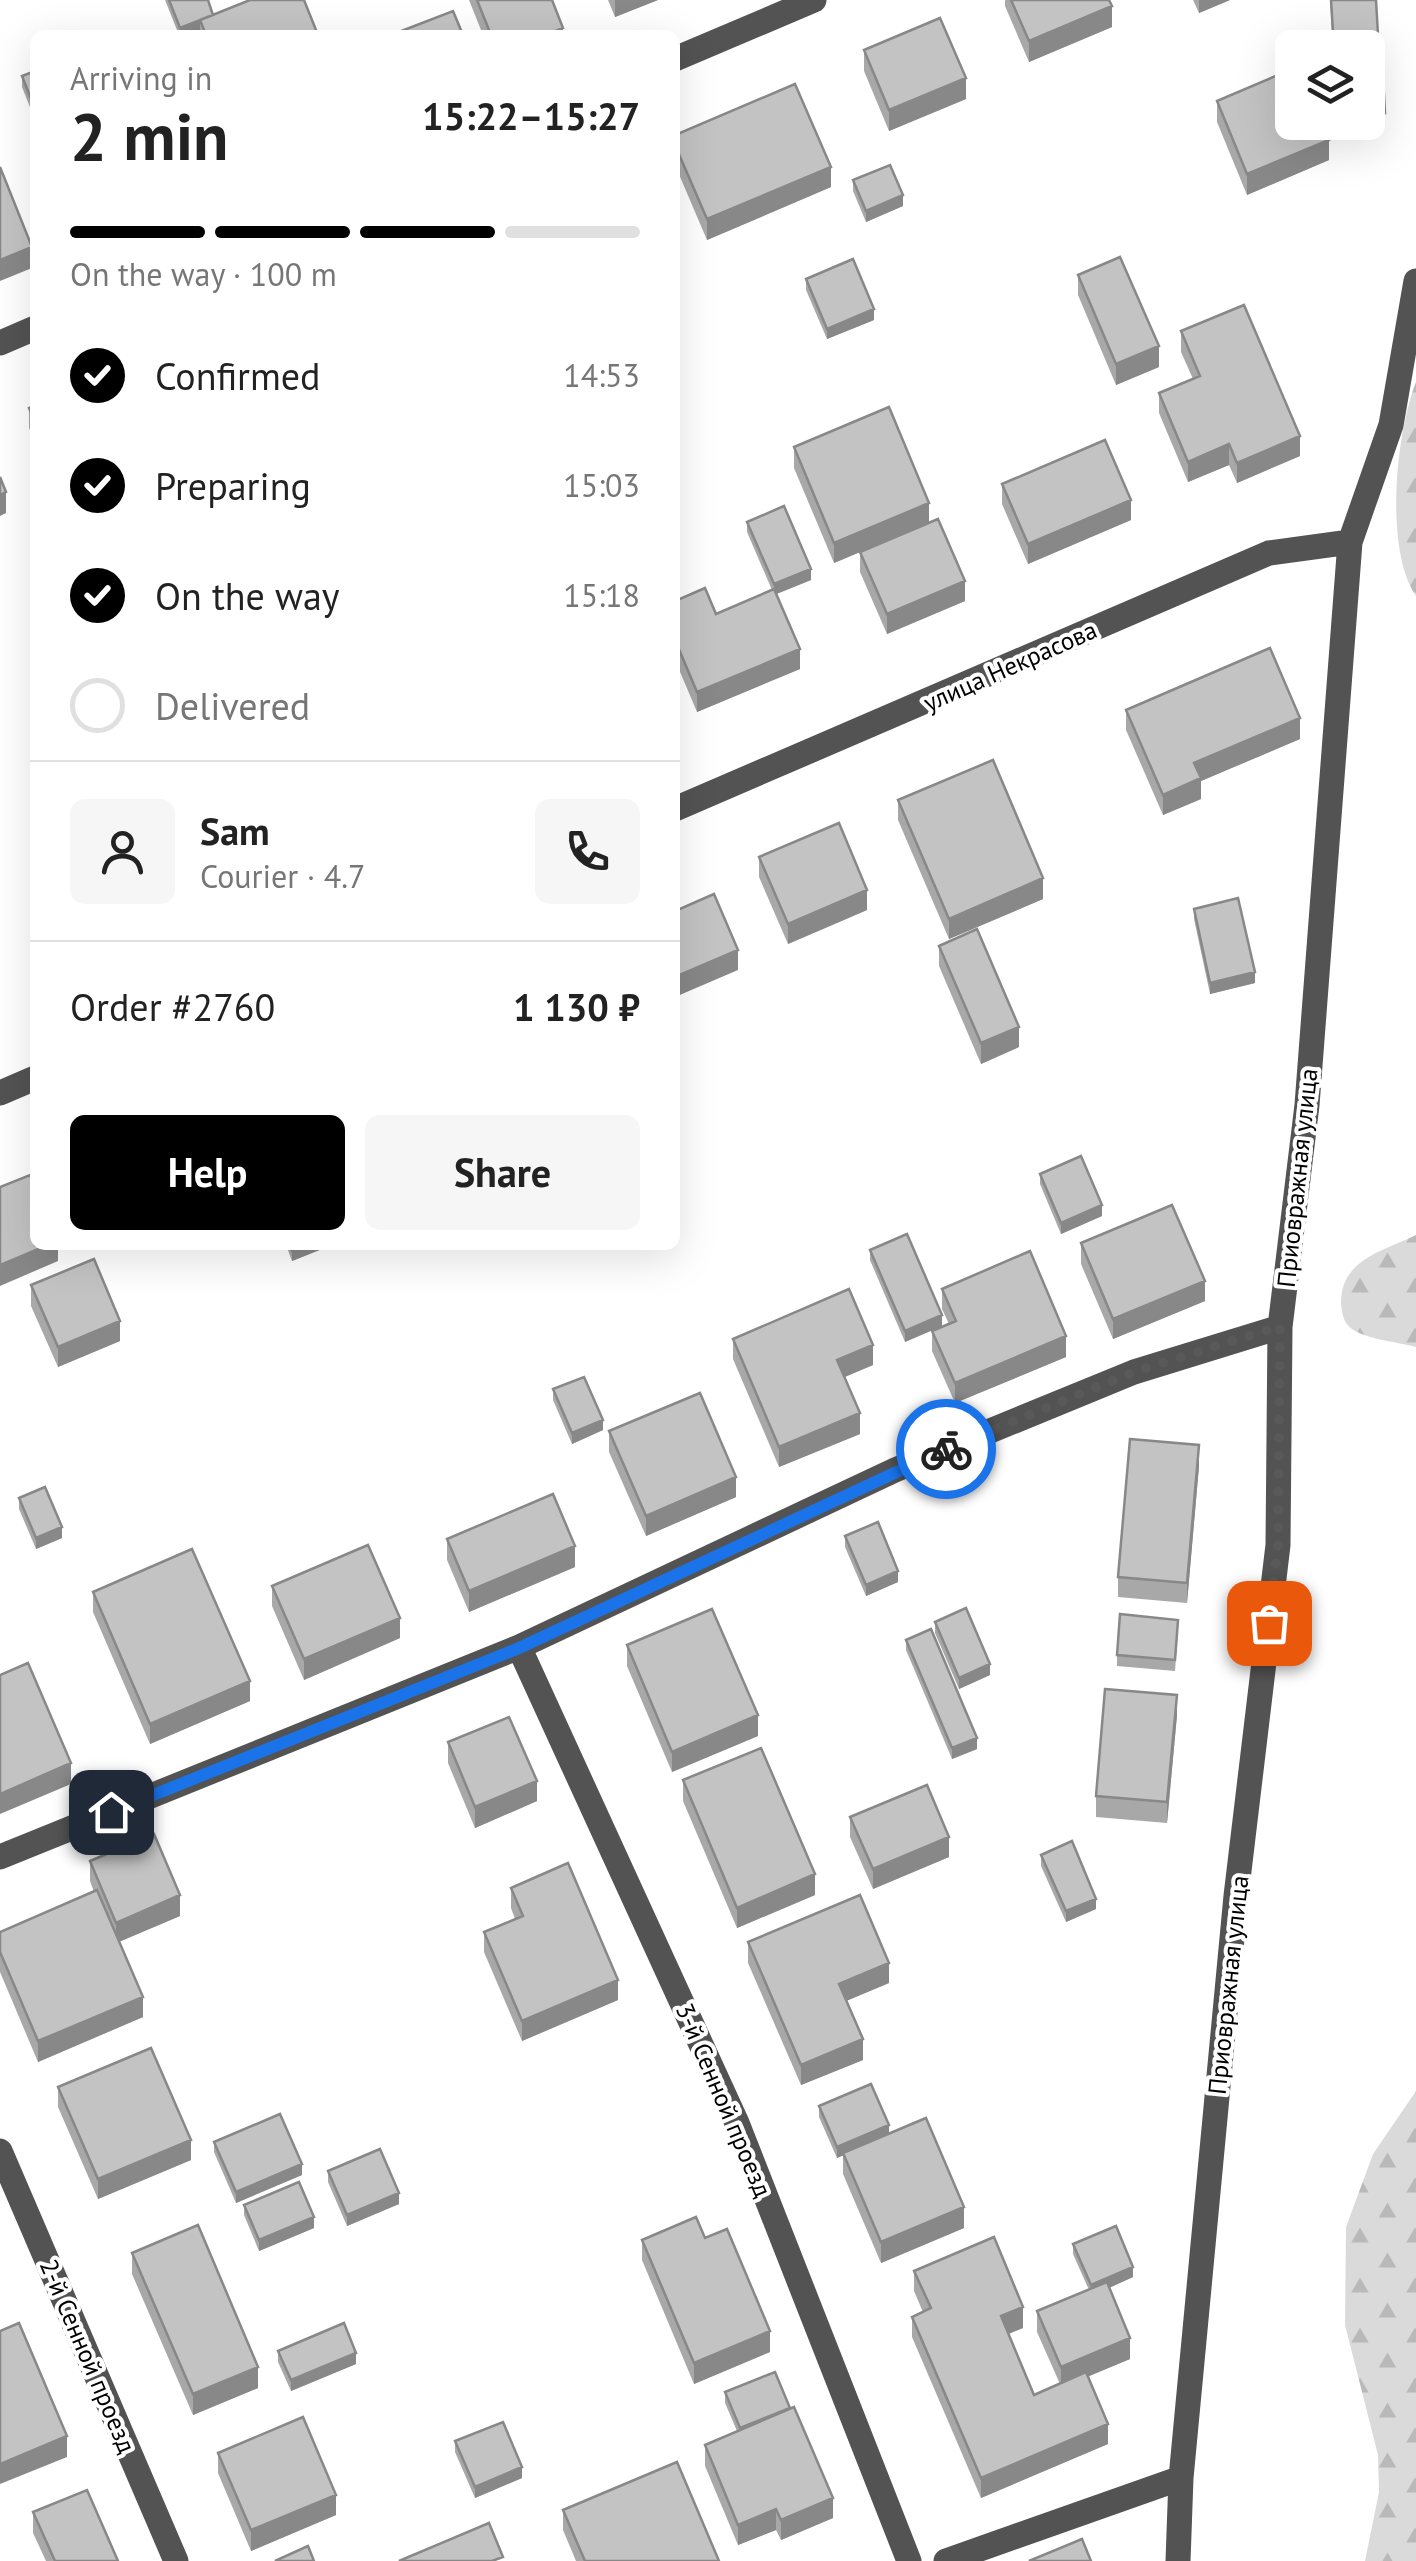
<!DOCTYPE html>
<meta charset="utf-8">
<style>
:root{--surface:#fff;--page:#f6f6f6;--text:#222;--muted:#767676;--line:#e0e0e0;--accent:#000}
body{margin:0;font-family:"PT Sans",sans-serif;background:var(--page);color:var(--text);height:100vh;display:flex;flex-direction:column;font-size:38px;white-space:nowrap}
*{box-sizing:border-box;margin:0}
p{font-size:32px;color:var(--muted)}
.icon{flex:none;width:55px;height:55px;fill:none;stroke:currentColor;stroke-width:2;stroke-linecap:round;stroke-linejoin:round}
.map{position:relative;flex:1;overflow:hidden}
.panel{position:absolute;left:30px;top:30px;width:650px;height:1220px;display:flex;flex-direction:column;background:var(--surface);border-radius:15px;box-shadow:0 10px 40px #0002}
.panel>*{flex:none}
.buttons{position:absolute;left:1275px;top:30px;display:grid;gap:20px}
.buttons a{display:grid;place-items:center;width:110px;height:110px;border-radius:15px;background:var(--surface);box-shadow:0 10px 40px #0002;font-size:50px}
.pin{position:absolute;display:grid;place-items:center;width:85px;height:85px;color:#fff;margin:-42px;border-radius:20px;box-shadow:0 5px 15px #0006}
.courier{position:absolute;display:grid;place-items:center;width:100px;height:100px;margin:-50px;border:8px solid #1a73e8;border-radius:50%;background:#fff;color:#222;box-shadow:0 2px 12px #0007}
.headline em{font-style:normal;font-weight:700}
.headline div{display:flex;flex-direction:column-reverse}
.headline{display:flex;align-items:center;justify-content:space-between;height:170px;padding:0 40px}
h1{font-size:65px;font-weight:700;line-height:75px}
.bar{display:grid;grid-template-columns:repeat(4,1fr);gap:15px 10px;align-content:center;height:120px;padding:0 40px}
.bar i{height:12px;border-radius:8px;background:var(--line)}
.bar .current{background:var(--accent)}
.bar p{grid-column:span 4}
.line{display:flex;align-items:center;gap:25px;padding:0 40px;border-top:2px solid var(--line)}
.line div{flex:1}
.round{display:grid;place-items:center;flex:none;width:105px;height:105px;border-radius:15px;background:var(--page)}
ol{padding:0 40px;list-style:none}
li{display:flex;align-items:center;gap:30px;height:110px}
li p{margin-inline-start:auto}
li .icon{padding:10px;border-radius:50%;background:var(--accent);color:#fff;stroke-width:4}
li:last-child{color:var(--muted)}
li i{width:55px;height:55px;border:5px solid var(--line);border-radius:50%}
.button{display:flex;gap:20px;margin-top:auto;padding:20px 40px}
.button a{flex:1;height:115px;border-radius:15px;background:var(--accent);color:#fff;font-size:40px;font-weight:700;line-height:115px;text-align:center}
.button a+a{background:var(--page);color:var(--text)}
.map>svg:first-child{display:block}
.forest{fill:url(#forest-firs)}
.lines{fill:none;stroke-linecap:round;stroke-linejoin:round}
.minor{stroke:#535353;stroke-width:25}
.wall{fill:#a8a8a8}
.shaded-wall{fill:#888}
.building{fill:#c3c3c3;stroke:#888;stroke-width:2.5}
.done{stroke:#595959;stroke-width:10;stroke-dasharray:0 18}
.route{stroke:#1a73e8;stroke-width:12}
.labels{text-anchor:middle;dominant-baseline:central;stroke-width:8;stroke-linejoin:round;paint-order:stroke}
.street-label{font-size:25px;fill:#000;stroke:#fff}
</style>
<div class="map">
<svg width="1416" height="2561" viewBox="0 0 1416 2561">
<defs>
<pattern id="forest-firs" width="22" height="20" patternUnits="userSpaceOnUse" patternTransform="scale(2.5)"><rect width="22" height="20" fill="#dadada"/><path d="M5 1l3.5 6h-7zM16 11l3.5 6h-7z" fill="#b9b9b9"/></pattern>
</defs>
<rect width="100%" height="100%" fill="#fff"/>
<path class="forest" d="M1416,382v214c-32,-47 -20,-163 0,-214z
M1416,1235v112c-18,-5 -45,-7 -61,-16 -11,-6 -13,-16 -14,-27 -1,-45 43,-53 75,-69z
M1416,2091v470h-51l14,-69 -1,-37 -33,-130 1,-98 27,-73z"/>
<g class="lines">
<path class="minor" d="M675,59l139,-59
M0,343l35,-15
M675,809l594,-256 81,-11
M0,1093l35,-15
M519,1647l218,476 172,438
M0,1857l519,-210 376,-177 239,-98 146,-45
M0,2151l176,410
M946,2561l235,-83
M1178,2561l3,-83 55,-582 42,-351 2,-218 27,-222 43,-563 41,-117 25,-144"/>
</g>
<path class="wall" d="M165,0h43l5,15 105,20h-118v-4l-10,4h-11z
M469,0h83l11,35h-80z
M608,0h50l-43,17z
M1005,0h104l3,27 -83,35 -24,-56z
M1193,0h37l-31,13z
M1330,0h46l3,72 -11,1v-25h-35z
M864,50l102,49 -77,32 -25,-60z
M35,71v49l-13,-33v-11z
M1383,76l2,48 -53,2v-4h36v-45z
M1217,101l112,59 -82,35 -30,-73z
M675,135l156,52 -124,53 -32,-75z
M853,180l50,26 -37,16 -13,-31z
M1078,275l81,92 -43,18 -38,-90z
M806,279l68,41 -47,19 -21,-49z
M1181,331l119,125 -63,27 -8,-18 -41,17 -29,-69v-20l34,-14 -12,-27z
M35,405v36l-6,-13v-20z
M794,447l135,76 36,78 -78,33 -27,-62v-20l-26,11 -40,-95z
M1002,484l129,36 -103,44 -26,-60z
M747,522l64,58 -35,14 24,75 -103,43 -22,-52v-59l41,13 56,-24 -25,-58z
M1126,710l174,29 -99,42v18l-38,16 -37,-85z
M898,800l145,99 -94,40 -51,-119z
M759,857l108,53 -79,34 -29,-67z
M35,901v33l-4,-10v-21z
M1194,909l61,74 -45,11 -16,-75z
M939,946l80,101 -38,17 -42,-98z
M1040,1174l62,42 -41,18 -21,-50z
M1081,1243l124,58 -92,38 -32,-75z
M286,1245h41v2l-35,14z
M870,1250l72,76 -37,16 -35,-82z
M31,1285l89,56 -62,26 -27,-61z
M942,1289l124,68 -111,46 -23,-52v-20l17,-7 -7,-15z
M733,1339l140,26 -28,12 15,57 -81,33 -46,-108z
M553,1389l50,41 -31,14 -19,-44z
M609,1431l127,66 -90,39 -37,-84z
M1199,1466l-12,137 -69,-6v-20z
M19,1498l43,40 -26,11 -17,-40z
M845,1536l53,46 -32,14 -21,-49z
M447,1539l128,28 -106,45 -22,-52z
M272,1586l128,52 -96,42 -32,-74z
M93,1592l157,109 -100,43 -57,-132z
M935,1622l55,53 -31,14 -24,-56z
M1178,1630l-3,41 -58,-5v-11z
M906,1640l71,109 -25,10 -46,-109z
M627,1645l131,91 -86,36 -45,-106z
M1177,1715l-10,108 -71,-6v-21z
M448,1742l89,59 -62,27 -27,-65z
M683,1780l132,115 -78,33 -54,-127z
M850,1817l99,40 -76,32 -23,-52z
M1041,1855l55,54 -30,13 -25,-56z
M90,1861l90,55 -61,26 24,75 -105,45 -38,-90v-40l94,-40 -4,-11z
M511,1888l107,112 -96,41 -38,-89v-20l31,-13 -4,-11z
M748,1942l141,41 -43,18 17,59 -62,25 -53,-122z
M58,2087l133,73 -93,39 -40,-92z
M819,2106l70,28 75,94 -83,35 -38,-89v-19l-6,3 -18,-41z
M214,2142l88,33 -66,28 -22,-51z
M328,2171l71,33 -52,22 -19,-44z
M244,2205l70,23 -55,23 -15,-36z
M642,2240l128,112 -76,32 -52,-124z
M1073,2244l60,33 -24,11 21,71 -42,17 20,68 -127,54 -69,-161v-20l11,-5 -9,-21v-20l109,57 -15,6 26,61 26,-11 -23,-52v-21l52,-21 -16,-36z
M132,2253l126,135 -65,27 -61,-141z
M278,2351l78,13 -65,27 -13,-29z
M725,2392l108,126 -52,22 -5,-10 -38,15 -33,-79v-21l32,-14 -12,-28z
M455,2441l67,37 -47,20 -20,-46z
M218,2453l118,62 -85,36 -33,-78z
M563,2510l156,51h-143l-13,-31z
M33,2512l85,49h-72l-13,-28z"/>
<path class="shaded-wall" d="M615,0h43l-43,17z
M1199,0h31l-31,13z
M1112,6v21l-83,35v-21z
M200,20v11l-10,4h-10v-7z
M563,28v7h-17z
M966,78v21l-77,32v-21z
M1329,140v20l-82,35v-21z
M831,167v20l-124,53v-21z
M903,195v11l-37,16v-11z
M32,247v21l-32,13v-21z
M874,309v11l-47,19v-10z
M1159,346v21l-43,18v-21z
M1300,436v20l-63,27v-20z
M1229,444v21l-41,17v-20z
M6,492v21l-6,3v-21z
M1131,500v20l-103,44v-20z
M929,503v20l-95,40v-20z
M811,569v11l-37,15v-11z
M965,581v20l-78,33v-20z
M800,649v20l-103,43v-20z
M1300,718v21l-99,42v18l-38,16v-20l31,-32z
M1043,878v21l-94,40v-20z
M867,890v20l-79,34v-20z
M738,950v20l-63,27v-20z
M1255,972v11l-45,11v-11z
M1019,1027v20l-38,17v-21z
M1102,1205v11l-41,18v-11z
M48,1245h10v16l-58,25v-21z
M306,1245h21v2l-35,14v-10z
M1205,1281v20l-92,38v-20z
M942,1315v11l-37,16v-11z
M120,1321v20l-62,26v-20z
M1066,1336v21l-111,46v-20z
M873,1345v20l-36,15v-20z
M860,1413v21l-81,33v-20z
M603,1420v10l-31,14v-11z
M1199,1445v21l-12,137v-20z
M736,1477v20l-90,39v-20z
M62,1527v11l-26,11v-11z
M575,1546v21l-106,45v-21z
M898,1571v11l-32,14v-11z
M400,1618v20l-96,42v-21z
M990,1664v11l-31,14v-11z
M250,1681v20l-100,43v-20z
M1177,1695v20l-10,108v-21z
M758,1715v21l-86,36v-20z
M977,1738v11l-25,10v-11z
M71,1763v21l-71,30v-20z
M537,1781v20l-62,27v-21z
M949,1837v20l-76,32v-20z
M815,1874v21l-78,33v-20z
M180,1895v21l-64,27v-20z
M1096,1899v10l-30,13v-11z
M889,1963v20l-50,21v-20z
M618,1980v20l-96,41v-20z
M143,1997v20l-105,45v-21z
M863,2039v21l-62,25v-20z
M889,2125v11l-52,22v-11z
M191,2140v20l-93,39v-20z
M302,2164v11l-66,28v-11z
M399,2193v11l-52,22v-11z
M964,2207v21l-83,35v-21z
M314,2217v11l-55,23v-11z
M1133,2267v10l-42,19v-11z
M1023,2307v21l-22,9v-21z
M770,2331v21l-76,32v-21z
M1130,2338v21l-69,29v-21z
M356,2353v11l-65,27v-11z
M258,2367v21l-65,27v-21z
M1108,2424v20l-127,54v-20z
M67,2436v21l-67,27v-20z
M522,2467v11l-47,20v-11z
M336,2495v20l-85,36v-21z
M833,2498v20l-52,22v-20z
M776,2509v21l-38,15v-20z"/>
<path class="building" d="M169,0h39l5,15 -33,13z
M250,0h54l14,35h-112l-6,-15z
M477,0h75l11,28 -17,7h-55z
M1011,0h98l3,6 -83,35z
M1331,0h45l3,52 -11,1v-5h-34z
M453,11l10,24h-72z
M940,18l26,60 -77,32 -25,-60z
M1292,69v53h30l7,18 -82,34 -30,-73z
M35,71v38l-13,-33z
M1383,76l2,37 -17,1v-37z
M795,84l36,83 -124,52 -32,-74v-10z
M890,165l13,30 -37,16 -13,-31z
M0,167l32,80 -32,13z
M1120,257l39,89 -43,18 -38,-89z
M853,259l21,50 -47,20 -21,-50z
M1244,305l56,131 -63,27 -8,-19 -41,18 -29,-69 41,-17 -19,-45z
M35,405v16l-6,-13z
M889,407l40,96 -95,40 -40,-96z
M1105,440l26,60 -103,44 -26,-60z
M0,477l6,15 -6,3z
M784,506l27,63 -37,15 -27,-62z
M938,519l27,62 -78,33 -27,-62z
M705,588l11,26 58,-25 26,60 -103,43 -22,-52v-39z
M1270,648l30,70 -106,45 7,15 -38,17 -37,-85z
M993,760l50,118 -94,41 -51,-119z
M839,823l28,67 -79,34 -29,-67z
M714,894l24,56 -63,27v-66z
M1238,898l17,74 -45,11 -16,-74z
M977,929l42,98 -38,16 -42,-97z
M1081,1156l21,49 -41,18 -21,-49z
M30,1175l5,12v58h13l-48,20v-78z
M1172,1205l33,76 -92,38 -32,-76z
M907,1234l35,81 -37,16 -35,-81z
M290,1245h16l-14,6z
M1030,1251l36,85 -111,47 -23,-52 24,-10 -14,-32z
M94,1259l26,62 -62,26 -27,-62z
M849,1289l24,56 -36,15 23,53 -81,34 -46,-108z
M584,1377l19,43 -31,13 -19,-44z
M700,1393l36,84 -90,39 -37,-85z
M1130,1439l69,6 -12,138 -69,-6z
M45,1487l17,40 -26,11 -17,-40z
M553,1494l22,52 -106,45 -22,-52z
M878,1522l20,49 -32,14 -21,-49z
M368,1545l32,73 -96,41 -32,-73z
M192,1549l58,132 -100,43 -57,-132z
M966,1608l24,56 -31,14 -24,-56z
M712,1609l46,106 -86,37 -45,-107z
M1120,1614l58,6 -3,40 -58,-5z
M931,1629l46,109 -25,10 -46,-108z
M28,1663l43,100 -71,31v-119z
M1105,1689l72,6 -10,107 -71,-6z
M509,1717l28,64 -62,26 -27,-65z
M761,1748l54,126 -78,34 -54,-128z
M927,1785l22,52 -76,32 -23,-52z
M154,1834l26,61 -64,28 -26,-62z
M1072,1841l24,58 -30,12 -25,-56z
M568,1863l50,117 -96,41 -38,-89 39,-16 -12,-28z
M97,1890l46,107 -105,44 -38,-89v-20z
M860,1895l29,68 -50,21 24,55 -62,26 -53,-123z
M151,2048l40,92 -93,39 -40,-92z
M871,2084l18,41 -52,22 -18,-41z
M280,2114l22,50 -66,28 -22,-50z
M926,2118l38,89 -83,35 -38,-89z
M380,2149l19,44 -52,22 -19,-44z
M299,2182l15,35 -55,23 -15,-35z
M696,2217l9,21 22,-9 43,102 -76,32 -52,-123z
M198,2225l60,142 -65,27 -61,-141z
M1116,2226l17,41 -42,18 -18,-41z
M994,2237l29,70 -22,9 33,79 52,-23 22,52 -127,54 -69,-161 19,-9 -17,-37z
M1107,2282l23,56 -69,29 -24,-56z
M19,2323l48,113 -67,28v-133z
M344,2323l12,30 -65,27 -13,-29z
M775,2372l15,36 -50,20 -15,-36z
M794,2407l39,91 -52,22 -5,-11 -38,16 -33,-80z
M303,2417l33,78 -85,35 -33,-77z
M503,2422l19,45 -47,20 -20,-46z
M677,2462l42,99h-134l-22,-51z
M87,2490l31,71h-63l-22,-49z
M489,2523l14,34 -11,4h-93z
M1082,2539l9,22h-62z
M308,2546l6,15h-39z"/>
<g class="lines">
<path class="done" d="M946,1449l188,-77 146,-46 -2,219 -9,78"/>
<path class="route" d="M111,1812l408,-164 427,-199"/>
</g>
<g class="labels">
<g class="street-label">
<text transform="translate(1010 666) rotate(-24)">улица Некрасова</text>
<text transform="translate(1297 1178) rotate(-84)">Приовражная улица</text>
<text transform="translate(1228 1985) rotate(-84)">Приовражная улица</text>
<text transform="translate(724 2100) rotate(67)">3-й Сенной проезд</text>
<text transform="translate(88 2356) rotate(67)">2-й Сенной проезд</text>
</g>
</g>
</svg>
<div class="buttons">
<a><svg class="icon" aria-label="layers" viewBox="0 0 24 24"><path d="M12 4l9 5-9 5-9-5zM3 14l9 5 9-5"/></svg></a>
</div>
<div class="pin" style="left:1269px;top:1623px;background:#ea580c"><svg class="icon" aria-label="bag" viewBox="0 0 24 24"><path d="M5 8h14l-1 12H6zM9 8a3 3 0 0 1 6 0"/></svg></div>
<div class="pin" style="left:111px;top:1812px;background:#1f2937"><svg class="icon" aria-label="home" viewBox="0 0 24 24"><path d="M3 11l9-7 9 7M6 9v11h12V9"/></svg></div>
<div class="courier" style="left:946px;top:1449px"><svg class="icon" aria-label="bike" viewBox="0 0 24 24"><circle cx="6" cy="16" r="4"/><circle cx="18" cy="16" r="4"/><path d="M6 16l4-8h5l3 8M10 8l3 8H6M13 5h3"/></svg></div>
<section class="panel">
<div class="headline"><div><h1>2 min</h1><p>Arriving in</p></div><em>15:22–15:27</em></div>
<div class="bar"><i class="current"></i><i class="current"></i><i class="current"></i><i></i><p>On the way · 100 m</p></div>
<ol>
<li><svg class="icon" aria-label="check" viewBox="0 0 24 24"><path d="M5 12l5 5 9-10"/></svg>Confirmed<p>14:53</p></li>
<li><svg class="icon" aria-label="check" viewBox="0 0 24 24"><path d="M5 12l5 5 9-10"/></svg>Preparing<p>15:03</p></li>
<li><svg class="icon" aria-label="check" viewBox="0 0 24 24"><path d="M5 12l5 5 9-10"/></svg>On the way<p>15:18</p></li>
<li><i></i>Delivered</li>
</ol>
<div class="line" style="height:180px"><a class="round"><svg class="icon" aria-label="person" viewBox="0 0 24 24"><circle cx="12" cy="8" r="4"/><path d="M4 21q1-7 8-7t8 7"/></svg></a><div><b>Sam</b><p>Courier · 4.7</p></div><a class="round"><svg class="icon" aria-label="phone" viewBox="0 0 24 24"><path d="M5 4h4l2 5-3 2q2 4 5 5l2-3 5 2v4C11 20 4 13 5 4z"/></svg></a></div>
<div class="line" style="height:130px"><div>Order #2760</div><b>1 130 ₽</b></div>
<div class="button"><a>Help</a><a>Share</a></div>
</section>
</div>
